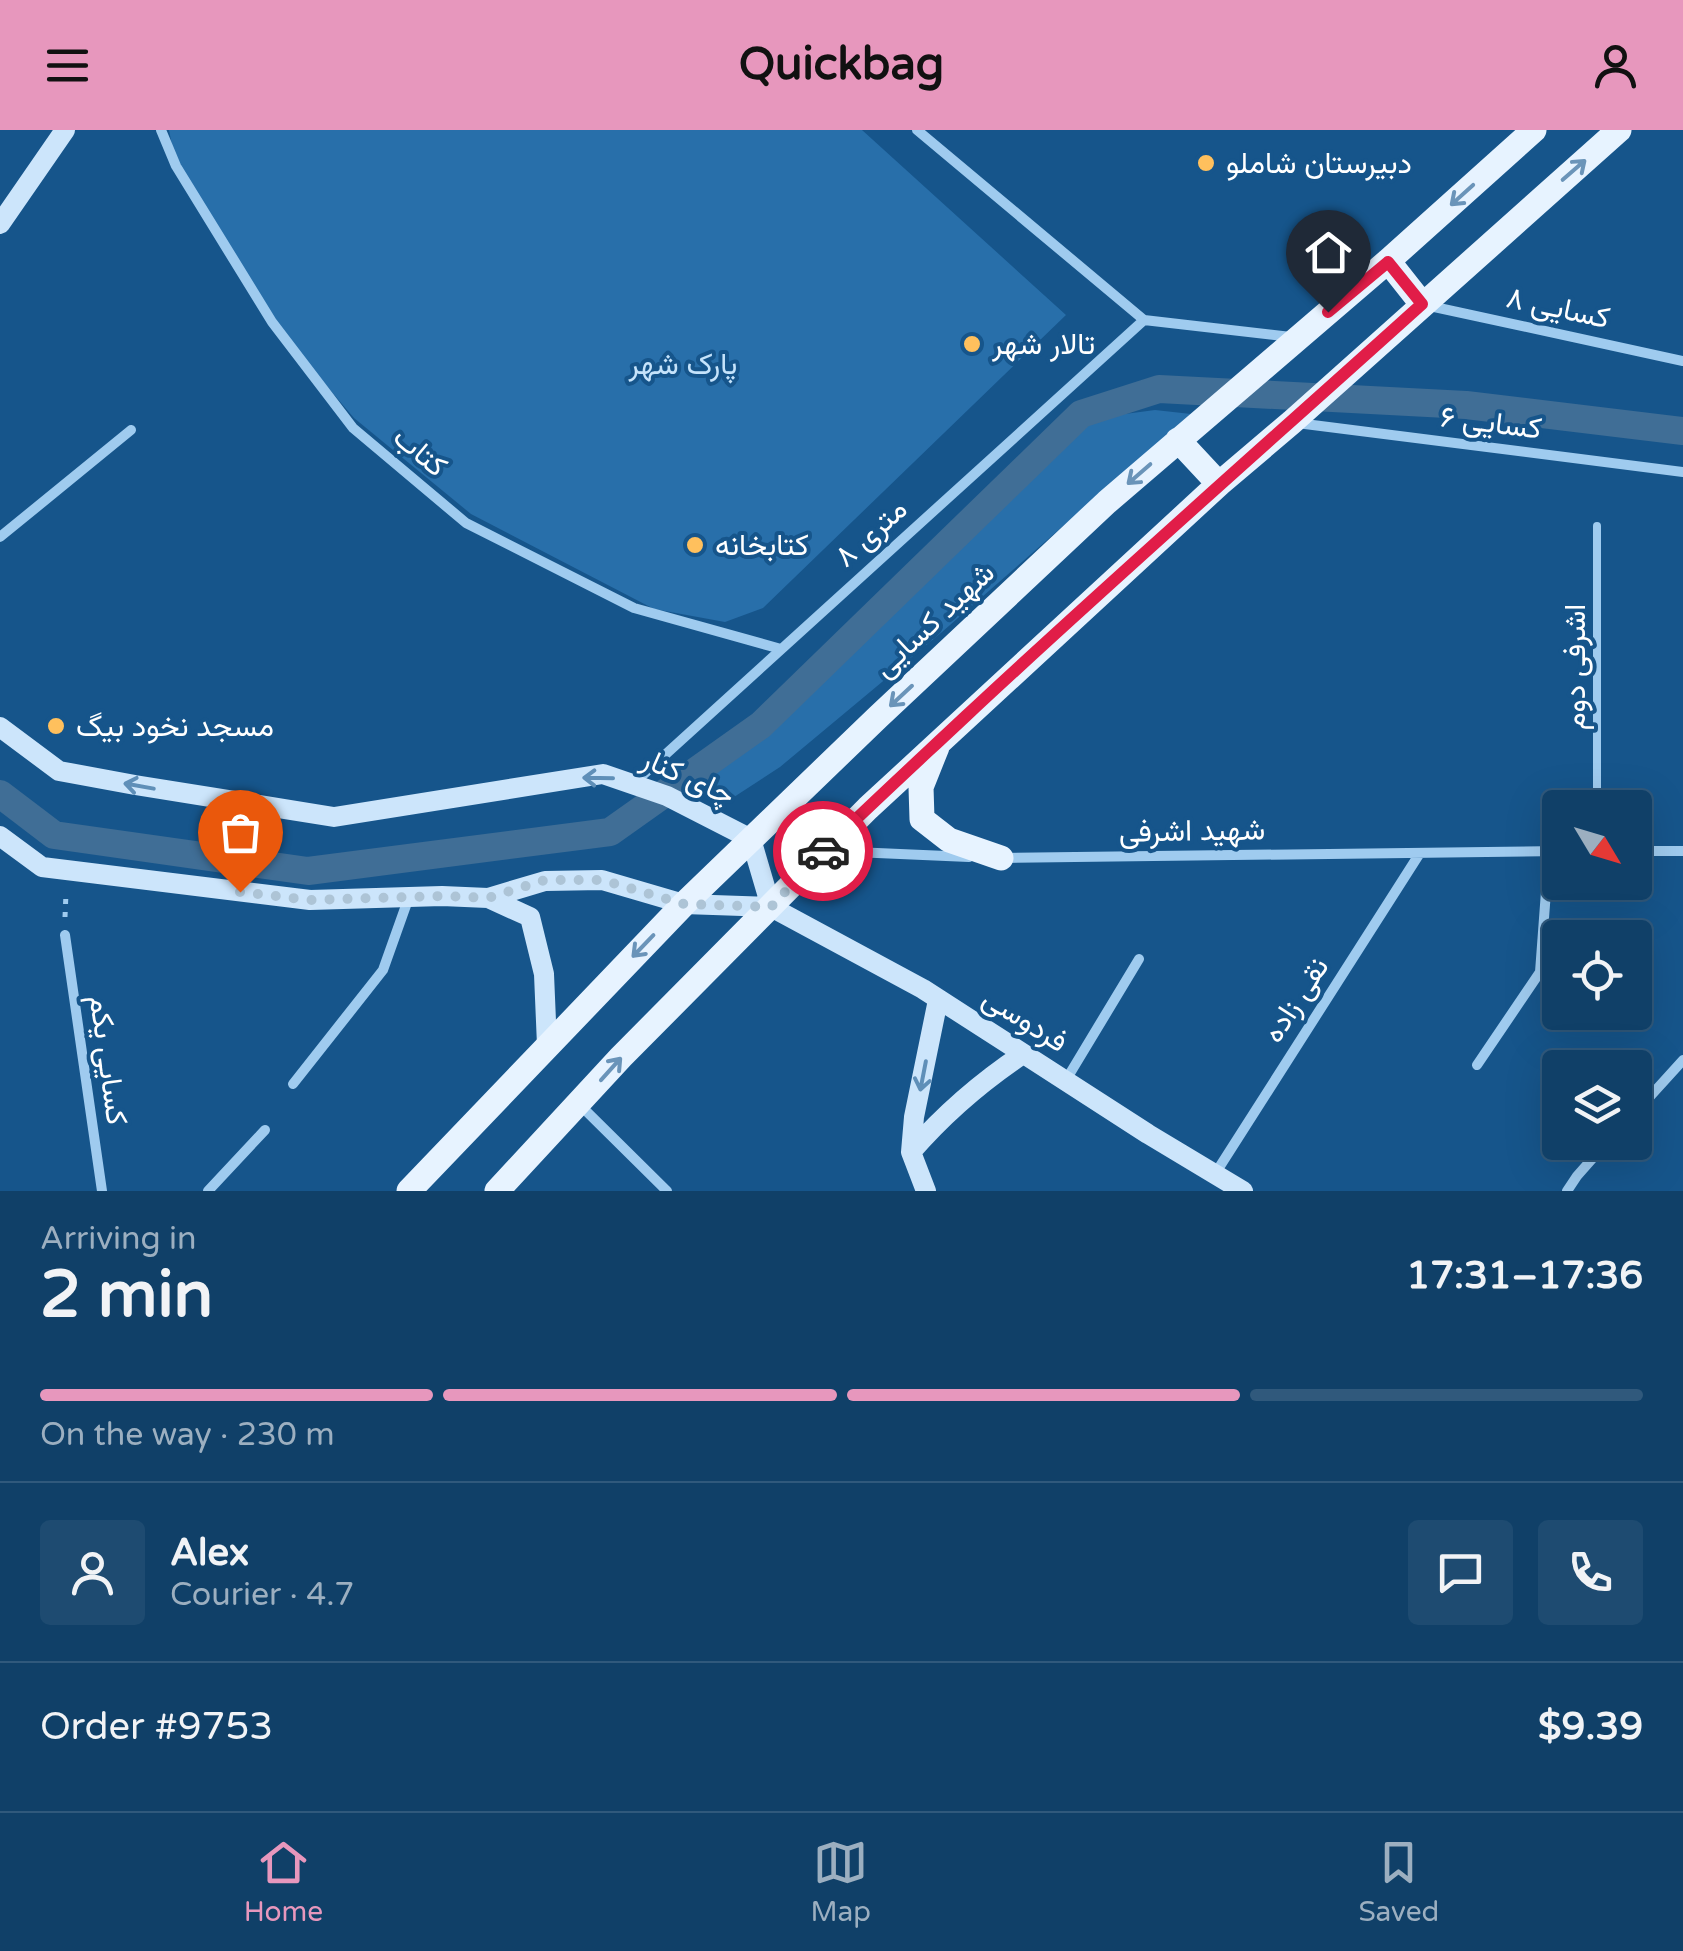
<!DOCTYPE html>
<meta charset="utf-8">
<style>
:root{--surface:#104068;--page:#1e4b71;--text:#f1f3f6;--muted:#9cafc0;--line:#30597c;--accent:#e797bd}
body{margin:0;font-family:"Varela Round",Vazirmatn,sans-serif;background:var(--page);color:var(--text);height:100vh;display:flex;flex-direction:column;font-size:38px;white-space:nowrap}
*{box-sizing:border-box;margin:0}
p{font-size:32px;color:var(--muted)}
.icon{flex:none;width:55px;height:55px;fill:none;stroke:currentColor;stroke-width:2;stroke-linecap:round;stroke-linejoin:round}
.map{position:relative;height:1061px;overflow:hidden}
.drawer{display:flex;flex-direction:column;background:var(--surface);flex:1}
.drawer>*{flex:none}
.needle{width:65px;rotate:128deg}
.tools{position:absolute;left:1542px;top:660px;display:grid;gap:20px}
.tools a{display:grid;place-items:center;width:110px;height:110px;border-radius:10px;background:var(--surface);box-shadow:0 10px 40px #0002,0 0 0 2px var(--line);font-size:50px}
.pin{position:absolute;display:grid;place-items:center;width:85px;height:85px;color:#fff;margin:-102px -42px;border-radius:50% 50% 50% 0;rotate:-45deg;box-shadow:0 0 10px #0007}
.pin .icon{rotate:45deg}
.courier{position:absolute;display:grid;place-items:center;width:100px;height:100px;margin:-50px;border:8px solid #e11d48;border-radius:50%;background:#fff;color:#222;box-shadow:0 2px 12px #0007}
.head em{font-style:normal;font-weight:700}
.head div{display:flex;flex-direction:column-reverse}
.head{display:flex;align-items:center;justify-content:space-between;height:170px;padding:0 40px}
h1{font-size:65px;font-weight:700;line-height:75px}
.bar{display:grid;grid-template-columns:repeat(4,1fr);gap:15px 10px;align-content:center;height:120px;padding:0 40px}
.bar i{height:12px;border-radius:8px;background:var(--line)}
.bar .current{background:var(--accent)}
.bar p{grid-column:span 4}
.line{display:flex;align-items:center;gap:25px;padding:0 40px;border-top:2px solid var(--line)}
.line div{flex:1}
.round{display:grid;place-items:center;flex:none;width:105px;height:105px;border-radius:10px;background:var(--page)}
header{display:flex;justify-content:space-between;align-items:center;height:130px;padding:0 40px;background:var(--accent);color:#111;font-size:45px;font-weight:700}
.tabs{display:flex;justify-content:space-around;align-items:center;height:140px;border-top:2px solid var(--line);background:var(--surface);font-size:28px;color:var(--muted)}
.tabs a{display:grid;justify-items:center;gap:5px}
.tabs .current{color:var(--accent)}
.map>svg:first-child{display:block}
.green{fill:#286faa}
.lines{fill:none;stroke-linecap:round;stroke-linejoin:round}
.canal{stroke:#406e96;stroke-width:28}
.path{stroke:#9fcbef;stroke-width:5;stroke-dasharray:5 8;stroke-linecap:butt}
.lane{stroke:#9fcbef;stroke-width:8}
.street{stroke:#9fcbef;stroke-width:10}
.secondary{stroke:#cce5fb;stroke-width:20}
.primary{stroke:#e7f3ff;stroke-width:25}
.oneway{stroke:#6a94b9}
.oneway2{stroke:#5f8fb8}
.done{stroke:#adc4d6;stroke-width:10;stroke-dasharray:0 18}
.route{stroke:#e11d48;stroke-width:12}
.poi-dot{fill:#ffc05d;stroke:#16558b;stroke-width:4}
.labels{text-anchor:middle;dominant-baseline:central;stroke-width:8;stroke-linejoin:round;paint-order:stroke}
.poi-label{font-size:30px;fill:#fff;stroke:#16558b;text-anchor:start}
.street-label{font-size:30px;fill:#fff;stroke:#16558b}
.park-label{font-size:30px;fill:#c5e3fb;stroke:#16558b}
</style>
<header><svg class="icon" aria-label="menu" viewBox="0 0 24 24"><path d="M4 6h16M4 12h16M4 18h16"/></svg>Quickbag<svg class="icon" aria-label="person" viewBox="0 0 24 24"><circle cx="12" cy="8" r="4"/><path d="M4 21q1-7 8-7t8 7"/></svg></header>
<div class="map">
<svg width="1683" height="1061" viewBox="0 0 1683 1061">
<rect width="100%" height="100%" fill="#16558b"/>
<path class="green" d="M169,0h693l204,185 -303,293 -38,14 -71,-13 -183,-95 -117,-96 -82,-96 -96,-156z
M1155,280l36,4 -249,218 -162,135 -46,30h-26l-27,-5 77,-49 169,-168 154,-146 29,-13z"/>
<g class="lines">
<path class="canal" d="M0,664l54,41 254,36 302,-39 151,-107 320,-311 78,-25 307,16 217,26"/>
<path class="path" d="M65,787l1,-24"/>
<path class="lane" d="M1597,678v-282"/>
<path class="street" d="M161,0l15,36 96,156 81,106 113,95 168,85 147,41
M917,0l227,190 147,17
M1425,175l258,56
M1297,293l386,49
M0,407l131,-107
M634,653l510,-463
M831,721l138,6
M1635,721h48
M1001,728l559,-7
M65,805l37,256
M1477,935l63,-93 9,-121
M1066,950l73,-121
M293,954l90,-114 26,-73
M580,975l87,86
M1635,983l48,-53
M1215,1044l205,-321
M208,1061l57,-61
M1567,1061l10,-15 30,-34"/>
<path class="secondary" d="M0,94l65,-94
M0,597l59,44 76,14 199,32 269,-43 64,22 84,43 20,68
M0,706l42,31 268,33 132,-4 46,2 57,-17 57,-1 82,24 87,3 152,82 225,145 95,57
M488,768l42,19 14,57 3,71
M911,1022c33,-38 70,-70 112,-98
M926,1061l-15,-39 3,-35 24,-117"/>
<path class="primary" d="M1388,131l34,43
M1178,310l41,44
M937,617l-16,40 1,32 27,21 52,18
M409,1061l275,-287 194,-187 229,-215 281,-241 146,-131
M497,1061l124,-134 247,-249 351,-324 73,-62 327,-292"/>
</g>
<defs><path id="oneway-shaft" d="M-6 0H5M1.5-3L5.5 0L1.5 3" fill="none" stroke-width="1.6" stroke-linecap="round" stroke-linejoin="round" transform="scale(2.5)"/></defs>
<g class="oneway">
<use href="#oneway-shaft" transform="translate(1574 40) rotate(-41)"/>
<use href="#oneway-shaft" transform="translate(1462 65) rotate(138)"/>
<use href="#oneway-shaft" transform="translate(1139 344) rotate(139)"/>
<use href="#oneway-shaft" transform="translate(901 566) rotate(137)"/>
<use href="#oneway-shaft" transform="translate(643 816) rotate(134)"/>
<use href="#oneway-shaft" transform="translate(611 939) rotate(-48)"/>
</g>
<g class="oneway2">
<use href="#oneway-shaft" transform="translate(598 648) rotate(-179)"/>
<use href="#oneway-shaft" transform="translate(139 656) rotate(-170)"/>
<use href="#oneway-shaft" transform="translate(923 946) rotate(101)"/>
</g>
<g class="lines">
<path class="done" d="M240,762l70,8 132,-4 46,2 57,-18h57l82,24 87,3 52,-56"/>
<path class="route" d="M823,721c47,-46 95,-90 143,-135 150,-140 304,-275 456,-412l-34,-42 -60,50"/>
</g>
<g class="poi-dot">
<circle cx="1206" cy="33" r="10"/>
<circle cx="972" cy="214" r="10"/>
<circle cx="695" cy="415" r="10"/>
<circle cx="56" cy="596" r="10"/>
</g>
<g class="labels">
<g class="poi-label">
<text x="1226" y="33">دبیرستان شاملو</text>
<text x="992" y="214">تالار شهر</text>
<text x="715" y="415">کتابخانه</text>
<text x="76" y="596">مسجد نخود‌ بیگ</text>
</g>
<g class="street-label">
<text transform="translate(1558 178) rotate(12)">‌کسایی ۸</text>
<text transform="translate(1491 293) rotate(7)">کسایی ۶</text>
<text transform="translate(420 322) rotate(40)">کتاب</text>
<text transform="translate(871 403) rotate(-42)">۸ متری</text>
<text transform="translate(934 490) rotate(-43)">شهید کسایی</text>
<text transform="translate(1575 537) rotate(-90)">اشرفی دوم</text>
<text transform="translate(688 647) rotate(24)">چای کنار</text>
<text transform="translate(1192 701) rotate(-1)">شهید اشرفی</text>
<text transform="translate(1296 870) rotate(-57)">نقی زاده</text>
<text transform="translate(1025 890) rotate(32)">فردوسی</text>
<text transform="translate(108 930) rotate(82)">کسایی یکم</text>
</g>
<g class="park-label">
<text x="683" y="234">پارک شهر</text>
</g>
</g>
</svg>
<div class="tools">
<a><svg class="needle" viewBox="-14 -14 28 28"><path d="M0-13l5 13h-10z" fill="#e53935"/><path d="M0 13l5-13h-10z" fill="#9cafc0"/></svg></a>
<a><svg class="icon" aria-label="locate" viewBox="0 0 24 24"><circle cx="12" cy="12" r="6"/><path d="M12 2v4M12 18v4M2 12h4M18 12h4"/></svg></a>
<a><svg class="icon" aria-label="layers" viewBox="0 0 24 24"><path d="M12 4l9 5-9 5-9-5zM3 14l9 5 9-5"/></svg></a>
</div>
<div class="pin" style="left:240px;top:762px;background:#ea580c"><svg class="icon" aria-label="bag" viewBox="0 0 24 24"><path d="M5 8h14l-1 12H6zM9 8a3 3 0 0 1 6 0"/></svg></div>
<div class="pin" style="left:1328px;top:182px;background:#1f2937"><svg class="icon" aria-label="home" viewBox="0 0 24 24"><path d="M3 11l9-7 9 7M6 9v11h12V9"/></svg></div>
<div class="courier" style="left:823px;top:721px"><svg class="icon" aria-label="car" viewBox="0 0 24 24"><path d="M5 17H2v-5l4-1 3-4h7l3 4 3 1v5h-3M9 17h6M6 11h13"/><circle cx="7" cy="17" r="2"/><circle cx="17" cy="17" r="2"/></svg></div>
</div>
<section class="drawer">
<div class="head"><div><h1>2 min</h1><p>Arriving in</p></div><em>17:31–17:36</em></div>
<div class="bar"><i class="current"></i><i class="current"></i><i class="current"></i><i></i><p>On the way · 230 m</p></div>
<div class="line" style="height:180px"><a class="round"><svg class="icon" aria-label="person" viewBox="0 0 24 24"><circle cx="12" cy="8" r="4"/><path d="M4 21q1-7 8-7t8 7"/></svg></a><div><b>Alex</b><p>Courier · 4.7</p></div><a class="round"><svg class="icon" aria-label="chat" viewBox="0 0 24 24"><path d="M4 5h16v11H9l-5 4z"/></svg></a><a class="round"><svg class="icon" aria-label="phone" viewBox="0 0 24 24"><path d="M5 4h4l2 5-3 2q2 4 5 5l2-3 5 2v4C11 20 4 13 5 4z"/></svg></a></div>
<div class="line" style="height:130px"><div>Order #9753</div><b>$9.39</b></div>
</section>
<nav class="tabs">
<a class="current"><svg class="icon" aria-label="home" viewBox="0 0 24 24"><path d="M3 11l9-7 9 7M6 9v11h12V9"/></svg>Home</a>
<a><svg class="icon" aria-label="map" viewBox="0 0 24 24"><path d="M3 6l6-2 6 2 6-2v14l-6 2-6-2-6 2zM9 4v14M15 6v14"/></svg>Map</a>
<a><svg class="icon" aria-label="saved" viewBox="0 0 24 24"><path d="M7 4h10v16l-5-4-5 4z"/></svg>Saved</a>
</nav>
